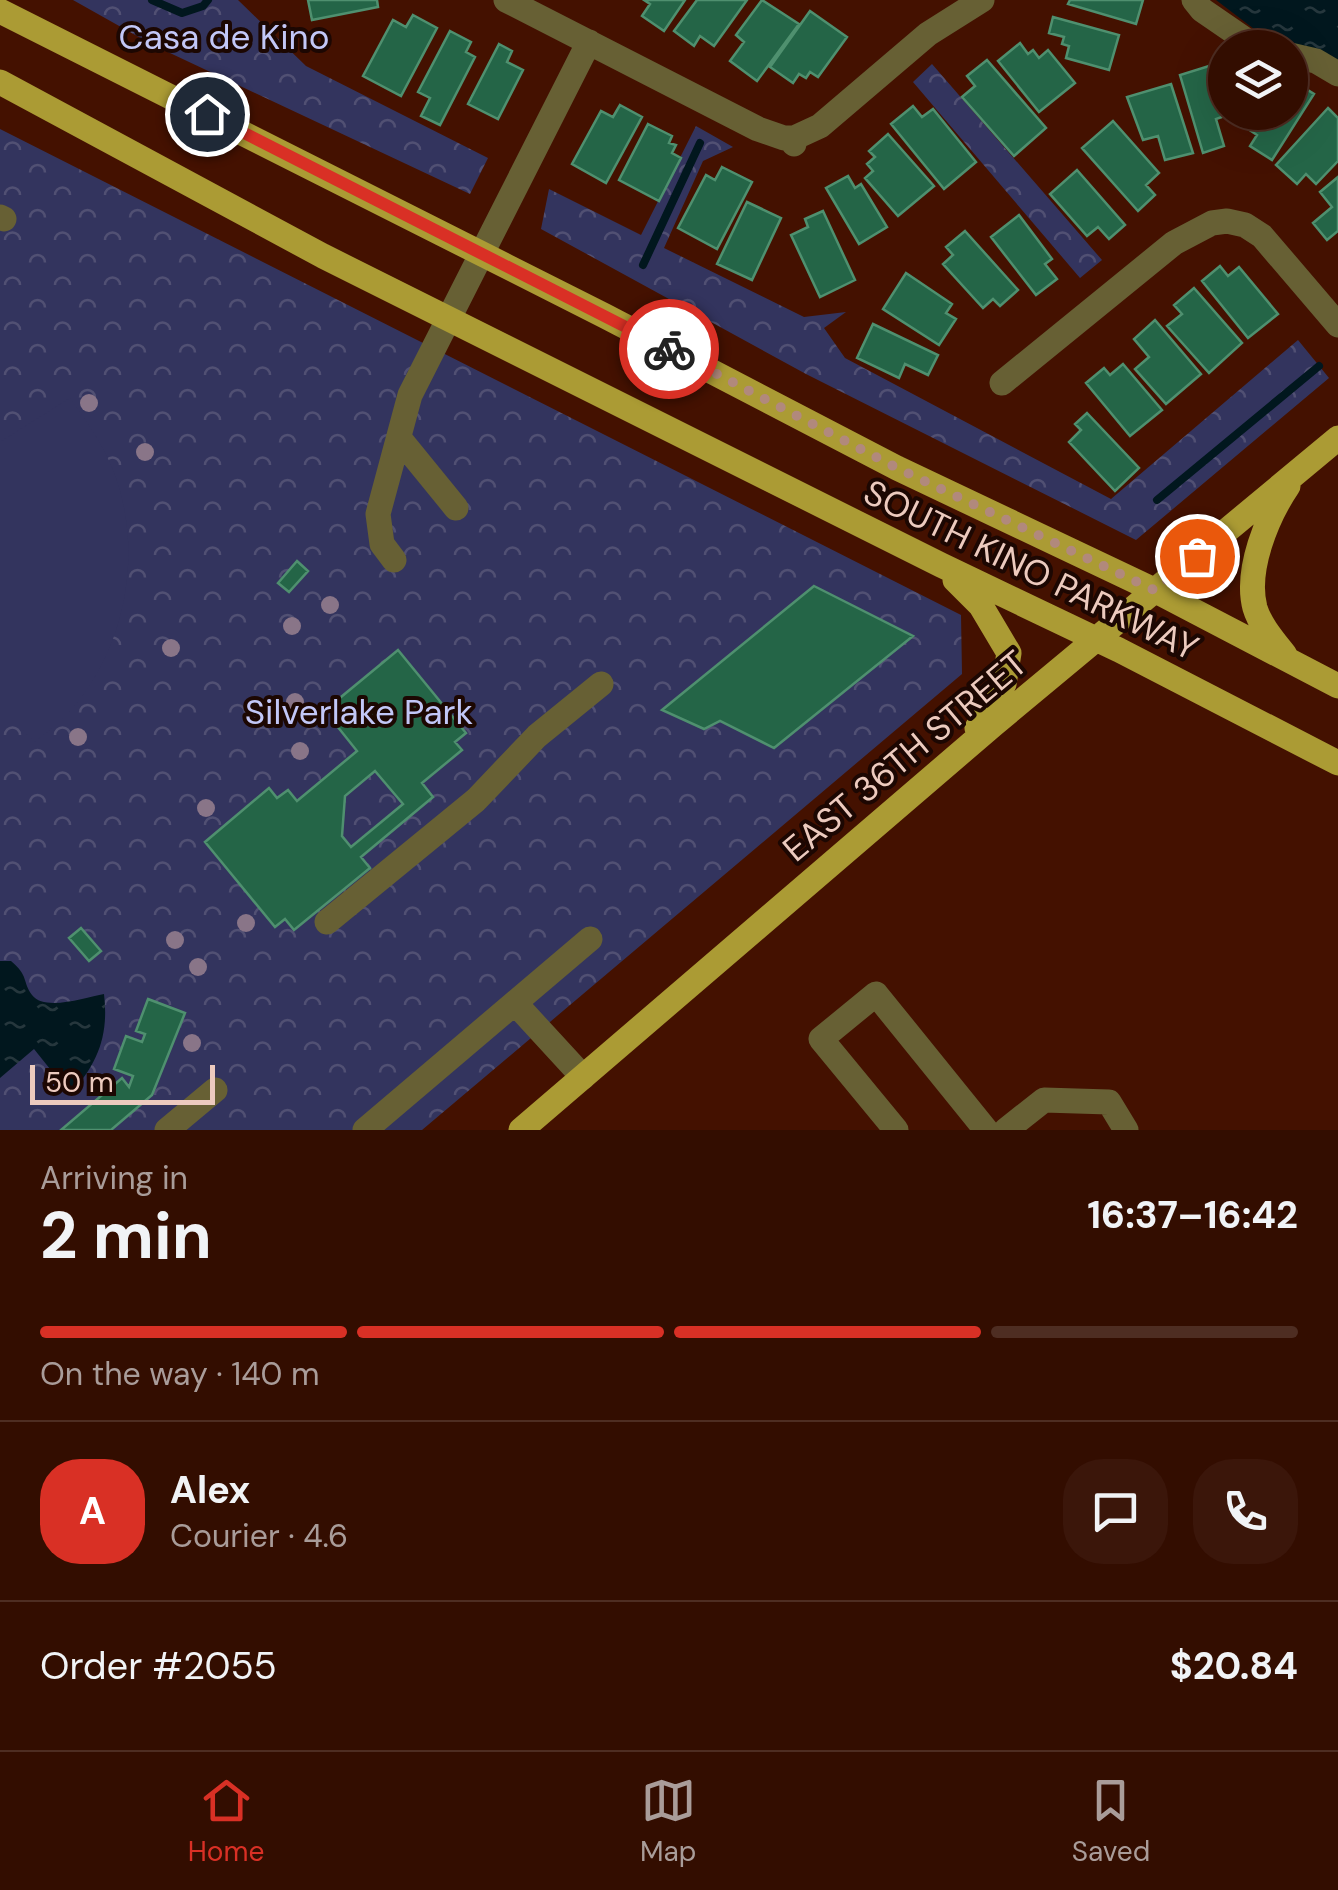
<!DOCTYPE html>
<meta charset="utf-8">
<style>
:root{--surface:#330d00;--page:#3b160a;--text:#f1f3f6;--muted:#a99c99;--line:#4e2d22;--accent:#d93025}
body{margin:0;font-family:"DM Sans",sans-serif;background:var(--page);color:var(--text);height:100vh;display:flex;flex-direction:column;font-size:38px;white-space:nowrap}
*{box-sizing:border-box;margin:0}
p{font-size:32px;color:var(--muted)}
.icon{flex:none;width:55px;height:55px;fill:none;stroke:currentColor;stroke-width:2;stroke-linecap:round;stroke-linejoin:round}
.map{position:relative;height:1130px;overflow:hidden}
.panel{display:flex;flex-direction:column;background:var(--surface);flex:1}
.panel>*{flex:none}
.tools{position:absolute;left:1208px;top:30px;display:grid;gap:20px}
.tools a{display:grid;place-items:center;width:100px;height:100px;border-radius:50%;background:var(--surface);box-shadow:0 10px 40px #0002,0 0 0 2px var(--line);font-size:50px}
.scale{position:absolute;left:30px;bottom:25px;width:185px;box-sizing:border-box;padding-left:10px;border:5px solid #eccabe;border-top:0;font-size:28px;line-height:35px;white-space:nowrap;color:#eccabe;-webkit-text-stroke:8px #1c0702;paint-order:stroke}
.pin{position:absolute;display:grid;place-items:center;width:85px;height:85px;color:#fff;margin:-42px;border:5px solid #fff;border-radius:50%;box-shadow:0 2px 10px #0007}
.courier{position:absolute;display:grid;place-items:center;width:100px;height:100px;margin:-50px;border:8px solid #d93025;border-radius:50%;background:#fff;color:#222;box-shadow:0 2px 12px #0007}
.head em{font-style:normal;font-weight:700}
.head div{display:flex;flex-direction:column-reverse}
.head{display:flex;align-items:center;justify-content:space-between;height:170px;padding:0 40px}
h1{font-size:65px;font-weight:700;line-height:75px}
.bar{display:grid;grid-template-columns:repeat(4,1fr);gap:15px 10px;align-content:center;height:120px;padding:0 40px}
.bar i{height:12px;border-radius:8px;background:var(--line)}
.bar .on{background:var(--accent)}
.bar p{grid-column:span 4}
.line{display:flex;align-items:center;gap:25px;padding:0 40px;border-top:2px solid var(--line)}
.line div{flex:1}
.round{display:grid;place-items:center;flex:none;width:105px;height:105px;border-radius:40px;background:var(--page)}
.tab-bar{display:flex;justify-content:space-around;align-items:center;height:140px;border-top:2px solid var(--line);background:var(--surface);font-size:28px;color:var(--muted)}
.tab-bar a{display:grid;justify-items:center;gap:5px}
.tab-bar .on{color:var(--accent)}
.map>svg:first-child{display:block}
.park{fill:url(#park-crowns)}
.garden{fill:#33345e}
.water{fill:url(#water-ripples)}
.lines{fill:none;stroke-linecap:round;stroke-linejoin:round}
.stream{stroke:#01171e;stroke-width:8}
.building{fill:#246547;stroke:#4f906f;stroke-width:2.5;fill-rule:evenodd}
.minor{stroke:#676034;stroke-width:25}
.major{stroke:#ab9b34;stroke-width:25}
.tree{fill:#897588}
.done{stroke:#b1897c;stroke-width:10;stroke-dasharray:0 18}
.route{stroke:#d93025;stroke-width:12}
.labels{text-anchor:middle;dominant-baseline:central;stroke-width:8;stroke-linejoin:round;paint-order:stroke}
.park-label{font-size:35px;fill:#c2c7f7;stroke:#1c0702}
.street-label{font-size:35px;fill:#eccabe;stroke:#1c0702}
</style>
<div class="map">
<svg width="1338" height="1130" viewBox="0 0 1338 1130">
<defs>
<pattern id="park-crowns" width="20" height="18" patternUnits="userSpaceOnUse" patternTransform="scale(2.5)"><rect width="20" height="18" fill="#33345e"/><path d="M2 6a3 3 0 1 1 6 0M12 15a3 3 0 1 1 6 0" fill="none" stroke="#515073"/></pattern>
<pattern id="water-ripples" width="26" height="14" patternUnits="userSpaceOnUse" patternTransform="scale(2.5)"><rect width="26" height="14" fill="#01171e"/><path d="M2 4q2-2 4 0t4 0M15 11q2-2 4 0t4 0" fill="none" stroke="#26373d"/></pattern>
</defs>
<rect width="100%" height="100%" fill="#410"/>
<path class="park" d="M73,0h165l68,66 182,92 -18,36 -317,-149z
M932,64l170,196 -22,18 -167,-196z
M696,126l37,21 -30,14 -39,87 140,69 42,-5 -22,16 21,30 266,141 187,-159 31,38 -193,162 -330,-166 -265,-145 8,-40 92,46z
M0,129l961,486 1,59 -540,456h-422z"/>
<path class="garden" d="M70,398c18,25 36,51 46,80 27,78 9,172 -46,233 -10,11 -23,21 -35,31l-35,-33v-267z"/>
<path class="water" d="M1216,0h122v60l-84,-31z
M0,961h11c18,15 11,20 21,34 13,17 54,2 72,-1 5,41 -6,70 -34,100l-36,-45 -34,29z"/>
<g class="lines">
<path class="stream" d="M152,0l30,13 21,-7 5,-6
M643,265l57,-122
M1157,500l162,-134"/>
</g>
<path class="building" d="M308,0h69l1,7 -66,13z
M644,0h41l-21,31 -22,-15 8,-12z
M697,0h50l-33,46 -14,-10 -6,10 -20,-15z
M762,0l37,24 -42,57 -27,-20 14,-19 -8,-7z
M1070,0h73l-7,24 -68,-20z
M810,11l37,26 -29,40 -8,-5 -4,6 -7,-4 -6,9 -23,-16z
M413,15l24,13 -36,68 -38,-20 30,-56 13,7z
M1053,17l66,18 -10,35 -43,-12 3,-12 -7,-2 2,-7 -15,-4z
M450,31l21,11 -5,10 9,5 -35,68 -19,-9 9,-18 -12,-6z
M1020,43l8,11 5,-4 6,8 9,-8 27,33 -36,29 -41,-51z
M499,44l13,7 -5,11 16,8 -25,49 -30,-15z
M987,60l59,68 -32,28 -52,-59 13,-11 -8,-10z
M1222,62l3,50h11l-20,7 8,27 -21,7 -23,-78z
M1290,79l24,15 -42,66 -22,-14 7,-11 -12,-8 10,-15h35z
M1171,84l22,69 -28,7 -7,-24 -15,4 -16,-43z
M620,105l22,12 -36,66 -34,-19 29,-53 12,6z
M913,106l9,11 11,-8 43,53 -32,27 -53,-65z
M1328,108l10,10v43l-22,23 -10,-10 -9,10 -21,-19z
M1113,121l46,52 -13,12 9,10 -17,16 -56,-63z
M648,124l24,12 -3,7 7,2 -4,8 9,5 -22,43 -40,-21z
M888,134l46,52 -36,30 -33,-38 8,-7 -6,-7 8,-7 -6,-6z
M722,167l30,15 -35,67 -39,-21 28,-53 9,5z
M1077,170l48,55 -16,14 -11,-12 -11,9 -37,-42z
M848,176l7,12 6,-4 26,43 -28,17 -33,-56z
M1338,177v54l-11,9 -14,-17 19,-16 -12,-15z
M747,202l34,16 -29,62 -35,-16z
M823,211l32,69 -35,17 -29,-62 17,-8 -3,-8z
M1019,215l33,44 -7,5 12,15 -21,16 -45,-58z
M965,231l53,59 -18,16 -7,-7 -10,9 -40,-44 10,-9 -7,-8z
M1220,266l8,10 11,-9 39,47 -30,24 -46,-57z
M906,273l46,31 -6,9 10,6 -17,26 -56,-36z
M1194,288l48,55 -33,30 -42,-47 15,-12 -8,-9z
M1155,320l46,54 -35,30 -31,-35 14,-12 -15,-18z
M873,324l65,31 -10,20 -23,-11 -6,14 -42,-20z
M1123,364l39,46 -32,26 -44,-53 18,-15 6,7z
M1087,413l52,55 -24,23 -46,-49 12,-12 -6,-6z
M297,561l11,10 -19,21 -11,-9z
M814,586l99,50 -139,112 -54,-27 -16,8 -42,-19z
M398,650l68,83 -11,9 7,8 -40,33 11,14 -72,60 9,11 -76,62 -9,-11 -10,8 -70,-85 64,-54 8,10 11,-8 9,11 60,-50 -24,-30 11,-9 -9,-10zM375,771l28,33 -52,43 -9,-11 3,-40z
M81,928l20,23 -12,10 -20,-23z
M148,999l37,14 -33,82 -41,35h-50l61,-52 7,9 4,-11 -19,-7 12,-33 16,6 3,-8 -9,-3z"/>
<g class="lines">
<path class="minor" d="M506,0l252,129 26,9h10v6
M1194,0l8,10 51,35 9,3
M1290,55l26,6 22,13
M794,138l26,-12 108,-92 54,-34
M0,217l4,2
M1002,383l172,-140 38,-20 15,-2 18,4 17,11 76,89
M399,438l57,70
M394,560l-12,-16 -4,-30 32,-119 179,-353
M327,922l149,-122 61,-64 64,-52
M515,1003l68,74
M167,1130l48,-40
M365,1130l225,-191
M896,1130l-75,-91 55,-45 110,136
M1006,1130l38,-30 65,2 17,28"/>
<path class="major" d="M0,11l605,305 292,152 257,122 184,96
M0,82l323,174 618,309 178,85 219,113
M955,580l26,26 28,47 -5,31 -27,44
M1285,655c-11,-14 -25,-30 -30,-47 -10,-38 12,-91 33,-122
M521,1130l472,-405 345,-287"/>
</g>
<g class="tree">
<circle cx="89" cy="403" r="9"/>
<circle cx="145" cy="452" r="9"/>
<circle cx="330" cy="605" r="9"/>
<circle cx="292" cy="626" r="9"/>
<circle cx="171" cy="648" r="9"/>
<circle cx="295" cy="702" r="9"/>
<circle cx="78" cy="737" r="9"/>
<circle cx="300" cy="751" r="9"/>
<circle cx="206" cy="808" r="9"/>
<circle cx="246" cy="923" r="9"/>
<circle cx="175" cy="940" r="9"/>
<circle cx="198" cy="967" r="9"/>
<circle cx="192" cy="1043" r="9"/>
</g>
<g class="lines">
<path class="done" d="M669,349l228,119 257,122 43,-34"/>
<path class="route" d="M207,114l462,235"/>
</g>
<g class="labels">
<g class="park-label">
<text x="224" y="37">Casa de Kino</text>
<text x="359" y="712">Silverlake Park</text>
</g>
<g class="street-label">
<text transform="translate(1031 570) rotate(26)">SOUTH KINO PARKWAY</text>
<text transform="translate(905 756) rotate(-40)">EAST 36TH STREET</text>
</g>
</g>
</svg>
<div class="tools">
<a><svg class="icon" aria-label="layers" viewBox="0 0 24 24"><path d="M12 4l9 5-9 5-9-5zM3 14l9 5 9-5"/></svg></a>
</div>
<div class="scale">50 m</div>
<div class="pin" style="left:1197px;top:556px;background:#ea580c"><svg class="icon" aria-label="bag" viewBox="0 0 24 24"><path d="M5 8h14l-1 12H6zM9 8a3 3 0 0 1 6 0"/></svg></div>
<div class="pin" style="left:207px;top:114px;background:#1f2937"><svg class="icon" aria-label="home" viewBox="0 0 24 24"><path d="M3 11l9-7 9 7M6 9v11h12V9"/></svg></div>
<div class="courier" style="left:669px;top:349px"><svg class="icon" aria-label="bike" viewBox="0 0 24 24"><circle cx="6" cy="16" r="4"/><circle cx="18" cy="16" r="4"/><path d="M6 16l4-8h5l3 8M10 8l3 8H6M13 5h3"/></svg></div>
</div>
<section class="panel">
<div class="head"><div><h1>2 min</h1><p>Arriving in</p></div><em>16:37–16:42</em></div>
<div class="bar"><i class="on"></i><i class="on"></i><i class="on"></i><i></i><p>On the way · 140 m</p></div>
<div class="line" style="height:180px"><b class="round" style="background:var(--accent);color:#fff">A</b><div><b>Alex</b><p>Courier · 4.6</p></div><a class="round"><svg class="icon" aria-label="chat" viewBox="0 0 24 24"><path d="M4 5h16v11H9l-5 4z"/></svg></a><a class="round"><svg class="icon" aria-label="phone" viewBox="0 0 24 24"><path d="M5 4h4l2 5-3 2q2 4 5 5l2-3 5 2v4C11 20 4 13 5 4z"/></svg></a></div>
<div class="line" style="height:130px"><div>Order #2055</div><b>$20.84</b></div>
</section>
<nav class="tab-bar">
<a class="on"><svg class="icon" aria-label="home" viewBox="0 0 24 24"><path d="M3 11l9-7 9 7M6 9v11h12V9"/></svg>Home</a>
<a><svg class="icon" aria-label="map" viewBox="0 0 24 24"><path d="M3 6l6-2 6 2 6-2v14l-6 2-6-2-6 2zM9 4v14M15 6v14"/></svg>Map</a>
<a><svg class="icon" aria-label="saved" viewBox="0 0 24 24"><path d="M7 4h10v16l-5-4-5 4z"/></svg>Saved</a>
</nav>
